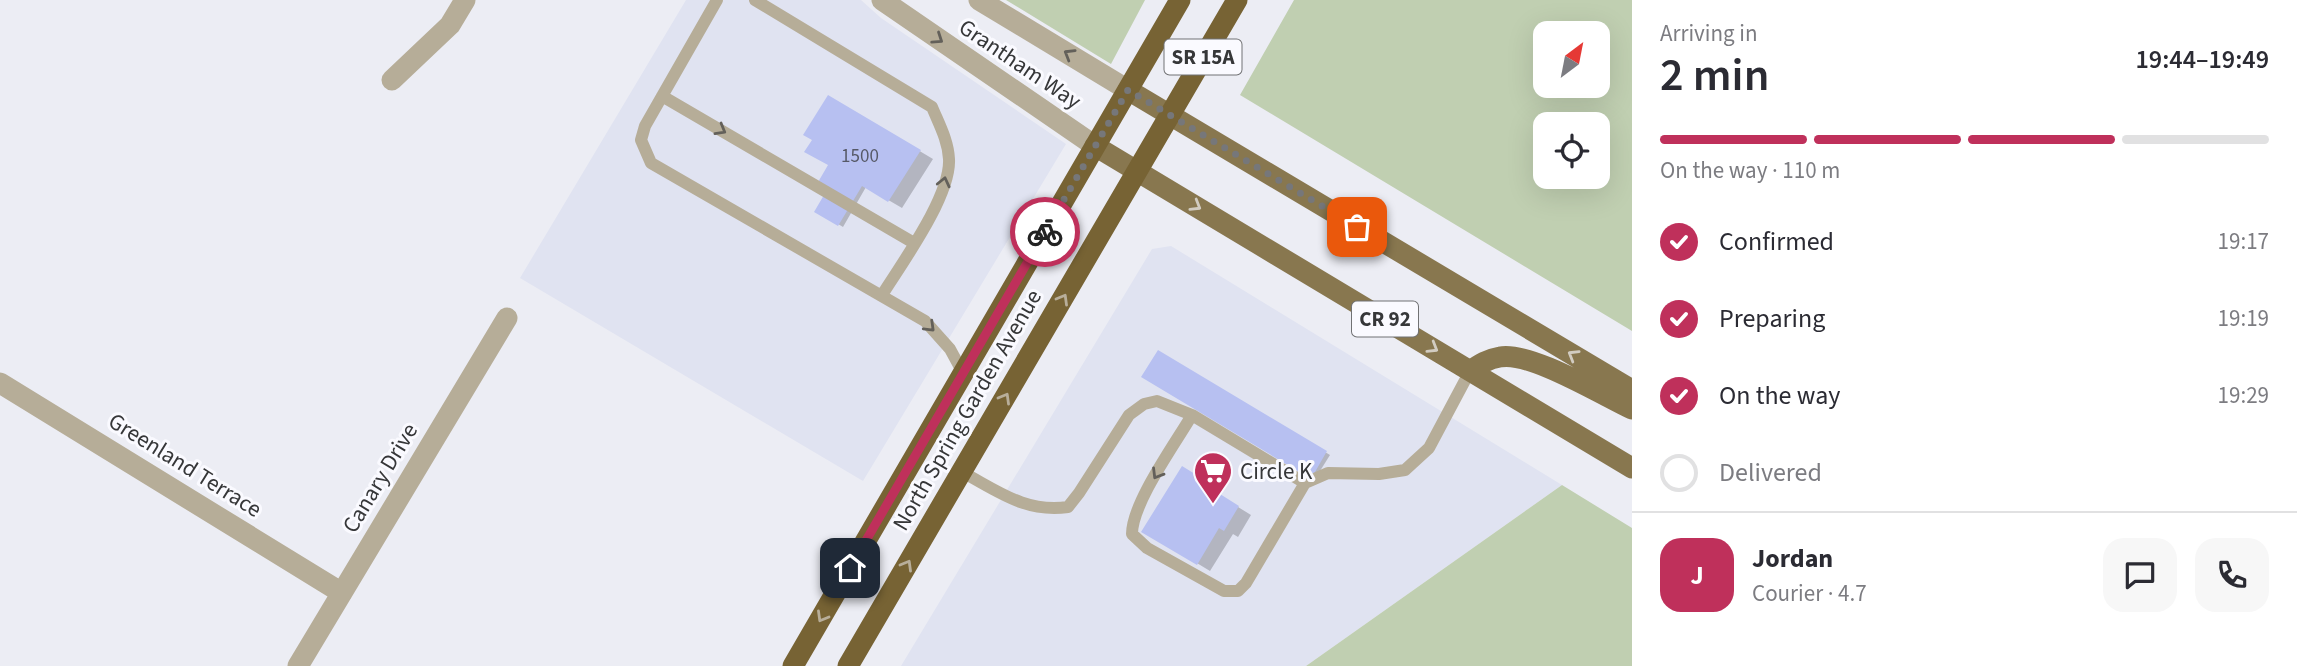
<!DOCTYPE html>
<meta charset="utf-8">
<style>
:root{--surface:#fff;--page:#f7f7f7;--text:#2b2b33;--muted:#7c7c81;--line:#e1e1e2;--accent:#bf305b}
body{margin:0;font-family:"Source Sans 3",sans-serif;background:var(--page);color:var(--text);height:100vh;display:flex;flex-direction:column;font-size:26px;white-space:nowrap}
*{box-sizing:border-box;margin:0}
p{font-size:23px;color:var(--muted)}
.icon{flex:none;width:38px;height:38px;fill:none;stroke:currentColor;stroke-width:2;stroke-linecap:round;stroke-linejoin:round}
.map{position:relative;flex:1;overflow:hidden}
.details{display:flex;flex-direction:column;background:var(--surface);width:665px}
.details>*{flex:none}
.needle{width:46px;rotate:32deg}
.buttons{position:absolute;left:1533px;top:21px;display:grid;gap:14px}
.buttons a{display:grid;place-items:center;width:77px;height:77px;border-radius:14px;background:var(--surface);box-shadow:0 7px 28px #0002;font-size:35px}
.pin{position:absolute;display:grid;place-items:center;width:60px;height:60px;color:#fff;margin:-30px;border-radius:14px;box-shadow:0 4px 10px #0006}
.courier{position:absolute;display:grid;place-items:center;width:70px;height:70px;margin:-35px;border:5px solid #bf305b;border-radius:50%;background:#fff;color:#222;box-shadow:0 2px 9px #0007}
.headline em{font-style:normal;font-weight:600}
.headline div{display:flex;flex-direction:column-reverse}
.headline{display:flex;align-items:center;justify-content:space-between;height:119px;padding:0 28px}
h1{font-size:46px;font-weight:600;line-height:52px}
.bar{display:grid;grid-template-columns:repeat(4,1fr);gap:10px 7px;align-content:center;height:84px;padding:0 28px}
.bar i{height:9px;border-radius:5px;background:var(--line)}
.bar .active{background:var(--accent)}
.bar p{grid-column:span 4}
.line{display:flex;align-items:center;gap:18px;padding:0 28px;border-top:2px solid var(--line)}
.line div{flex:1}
.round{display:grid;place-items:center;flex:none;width:74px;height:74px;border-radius:21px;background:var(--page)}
ol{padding:0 28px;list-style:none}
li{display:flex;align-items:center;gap:21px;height:77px}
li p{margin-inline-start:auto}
li .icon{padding:7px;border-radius:50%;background:var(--accent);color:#fff;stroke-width:4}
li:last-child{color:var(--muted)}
li i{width:38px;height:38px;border:4px solid var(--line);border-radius:50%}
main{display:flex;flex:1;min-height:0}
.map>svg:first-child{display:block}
.built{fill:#e0e3f1}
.green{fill:#c0cfb1;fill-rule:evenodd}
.shadow{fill:#0003}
.building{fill:#b7c0f1}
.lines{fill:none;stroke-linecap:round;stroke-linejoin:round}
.lane{stroke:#b6ad98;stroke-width:12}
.street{stroke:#b6ad98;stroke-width:21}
.primary{stroke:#88774f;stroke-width:21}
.highway{stroke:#776334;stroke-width:21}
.oneway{stroke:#63605a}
.oneway2{stroke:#d2ccc1}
.oneway3{stroke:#b8ae9a}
.done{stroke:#76777a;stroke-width:7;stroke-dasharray:0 12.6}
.route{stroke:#bf305b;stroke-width:9}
.labels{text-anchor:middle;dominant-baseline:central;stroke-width:6;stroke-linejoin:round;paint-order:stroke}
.number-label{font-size:19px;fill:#565967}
.shield{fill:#fafaff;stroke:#717274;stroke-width:2}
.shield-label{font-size:21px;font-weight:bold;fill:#363739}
.street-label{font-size:23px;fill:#363739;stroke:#fafaff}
.poi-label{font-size:23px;fill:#363739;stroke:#fafaff;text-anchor:start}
</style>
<main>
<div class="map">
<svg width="1632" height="666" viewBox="0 0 1632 666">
<rect width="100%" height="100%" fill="#ecedf4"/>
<path class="built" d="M686,0h175l20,18 185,126 -203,337 -343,-203z
M1171,246l391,239 -256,181h-405l251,-417z"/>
<path class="green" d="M1006,0h139l-34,64z
M1294,0h338v331l-392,-236zM1598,33v53h-53v-53zM1598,124v53h-53v-53z
M1562,485l70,43v138h-326z"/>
<path class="shadow" d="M829,97l104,62 -31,49 -36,-21 -23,40 -26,-16 10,-17 3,-29z
M1158,352l172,103 -15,24z
M1182,468l25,15 -3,3 47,29 -13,22 -5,-3 -23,37 -66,-40z"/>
<path class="building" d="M828,95l93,55 -33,52 -26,-16 -24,40 -24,-14 10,-17 -10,-6 14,-24 -24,-13 8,-12 -9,-5z
M1158,350l169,101 -16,28 -170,-102z
M1182,466l13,8 -2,3 46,29 -15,25 -5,-3 -22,37 -56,-33z"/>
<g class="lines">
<path class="lane" d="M717,0l-72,126 -4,14 10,23 274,158 25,28 13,24
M755,0l177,107c7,17 16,33 17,52 2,37 -47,104 -67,136
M662,96l252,147
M1192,415c-17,29 -60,88 -60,119l15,14 77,43h14l8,-8 59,-100
M962,472c36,19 63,41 106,35l11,-14 50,-78 15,-11 13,-3 35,14 113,68 23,-10 51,1 26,-4 24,-22 41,-77"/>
<path class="street" d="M882,0l213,146
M979,0l149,90
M392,80l58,-55 15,-25
M0,383l342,210
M298,666l209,-348"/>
<path class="primary" d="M1128,90l504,300
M1095,146l537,322
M1470,371c10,-7 18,-12 30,-14 30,-6 102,38 132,52"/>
<path class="highway" d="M793,666l387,-666
M848,666l389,-666"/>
</g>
<defs><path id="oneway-chevron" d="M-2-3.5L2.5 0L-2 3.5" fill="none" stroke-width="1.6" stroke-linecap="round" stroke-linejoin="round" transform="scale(1.75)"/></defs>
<g class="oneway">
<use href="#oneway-chevron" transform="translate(938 39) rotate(34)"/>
<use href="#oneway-chevron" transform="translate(1069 54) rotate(-149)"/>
<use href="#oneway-chevron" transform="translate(721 130) rotate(30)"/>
<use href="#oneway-chevron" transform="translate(944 182) rotate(-77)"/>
<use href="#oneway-chevron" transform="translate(930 327) rotate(44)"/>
<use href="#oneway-chevron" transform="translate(1157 474) rotate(121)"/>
</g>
<g class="oneway2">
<use href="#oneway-chevron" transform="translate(1196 206) rotate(31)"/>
<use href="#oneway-chevron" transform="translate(1433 348) rotate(31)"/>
<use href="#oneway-chevron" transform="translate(1573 355) rotate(-149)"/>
</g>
<g class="oneway3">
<use href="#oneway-chevron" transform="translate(1063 299) rotate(-60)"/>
<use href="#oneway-chevron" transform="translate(1005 398) rotate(-60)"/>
<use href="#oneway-chevron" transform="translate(907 565) rotate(-60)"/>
<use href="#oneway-chevron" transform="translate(822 617) rotate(120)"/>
</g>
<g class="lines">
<path class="done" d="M1045,232l83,-142 229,137"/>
<path class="route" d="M850,568l195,-336"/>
</g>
<defs>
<symbol id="supermarket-pin" viewBox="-11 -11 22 30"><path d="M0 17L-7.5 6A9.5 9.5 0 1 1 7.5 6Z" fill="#bf305b" stroke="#fafaff"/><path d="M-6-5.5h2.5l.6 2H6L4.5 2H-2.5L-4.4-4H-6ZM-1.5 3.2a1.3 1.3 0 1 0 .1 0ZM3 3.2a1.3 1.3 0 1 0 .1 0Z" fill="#fff"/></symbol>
</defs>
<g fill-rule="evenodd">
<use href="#supermarket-pin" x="1191" y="449" width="44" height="60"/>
</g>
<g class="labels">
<g class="number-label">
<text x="860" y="156">1500</text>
</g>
<g class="shield">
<rect x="1164.5" y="39.5" width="77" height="35" rx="5"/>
<rect x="1352" y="301.5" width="66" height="35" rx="5"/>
</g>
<g class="shield-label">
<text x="1203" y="57">SR 15A</text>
<text x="1385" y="319">CR 92</text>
</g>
<g class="street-label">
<text transform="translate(1020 64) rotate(34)">Grantham Way</text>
<text transform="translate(967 410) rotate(-60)">North Spring Garden Avenue</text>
<text transform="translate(185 465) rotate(32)">Greenland Terrace</text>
<text transform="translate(380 478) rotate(-59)">Canary Drive</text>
</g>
<g class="poi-label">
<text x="1240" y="471">Circle K</text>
</g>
</g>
</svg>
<div class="buttons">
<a><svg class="needle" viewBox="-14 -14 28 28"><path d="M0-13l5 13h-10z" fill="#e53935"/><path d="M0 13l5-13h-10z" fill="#7c7c81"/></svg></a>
<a><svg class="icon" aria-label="locate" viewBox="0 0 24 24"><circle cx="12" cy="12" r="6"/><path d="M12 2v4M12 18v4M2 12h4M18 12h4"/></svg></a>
</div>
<div class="pin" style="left:1357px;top:227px;background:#ea580c"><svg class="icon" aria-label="bag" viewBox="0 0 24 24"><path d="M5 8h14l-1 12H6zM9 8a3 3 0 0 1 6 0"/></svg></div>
<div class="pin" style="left:850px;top:568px;background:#1f2937"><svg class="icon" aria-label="home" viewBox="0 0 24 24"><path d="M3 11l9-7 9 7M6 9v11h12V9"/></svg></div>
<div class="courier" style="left:1045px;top:232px"><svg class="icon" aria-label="bike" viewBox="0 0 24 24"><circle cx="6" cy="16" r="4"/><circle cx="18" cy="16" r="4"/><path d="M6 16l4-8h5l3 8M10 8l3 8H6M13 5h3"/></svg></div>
</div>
<section class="details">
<div class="headline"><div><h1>2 min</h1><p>Arriving in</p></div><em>19:44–19:49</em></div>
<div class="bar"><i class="active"></i><i class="active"></i><i class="active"></i><i></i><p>On the way · 110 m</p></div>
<ol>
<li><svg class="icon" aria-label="check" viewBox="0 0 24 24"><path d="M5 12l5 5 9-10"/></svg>Confirmed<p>19:17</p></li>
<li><svg class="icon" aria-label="check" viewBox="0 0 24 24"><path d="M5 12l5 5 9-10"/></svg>Preparing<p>19:19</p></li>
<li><svg class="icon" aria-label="check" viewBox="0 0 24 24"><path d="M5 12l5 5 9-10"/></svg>On the way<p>19:29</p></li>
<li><i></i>Delivered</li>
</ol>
<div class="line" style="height:126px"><b class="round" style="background:var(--accent);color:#fff">J</b><div><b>Jordan</b><p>Courier · 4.7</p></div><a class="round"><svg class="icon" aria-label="chat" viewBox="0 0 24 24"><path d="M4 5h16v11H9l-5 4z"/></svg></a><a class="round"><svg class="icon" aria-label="phone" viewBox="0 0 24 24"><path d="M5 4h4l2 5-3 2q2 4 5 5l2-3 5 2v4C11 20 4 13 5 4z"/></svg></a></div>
</section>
</main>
